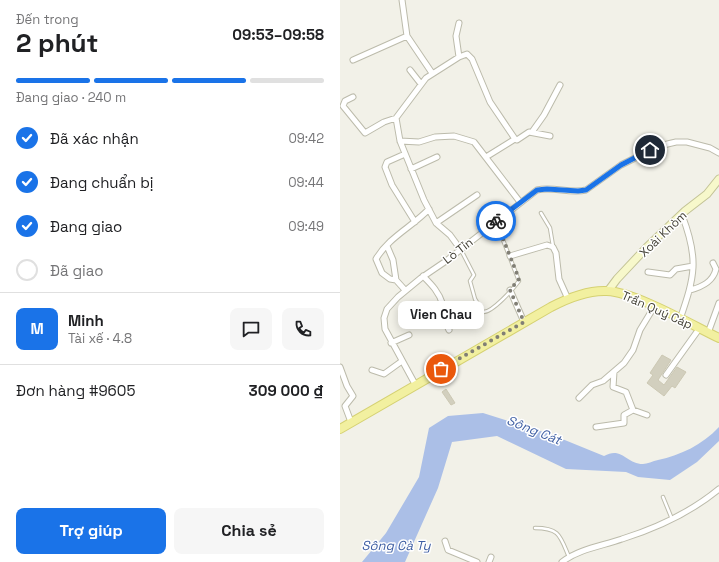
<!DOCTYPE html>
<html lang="vi">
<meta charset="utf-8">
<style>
:root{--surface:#fff;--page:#f6f6f6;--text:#202124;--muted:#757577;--line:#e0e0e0;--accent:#1a73e8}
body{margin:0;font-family:"Space Grotesk",sans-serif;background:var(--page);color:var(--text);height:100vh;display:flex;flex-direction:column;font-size:15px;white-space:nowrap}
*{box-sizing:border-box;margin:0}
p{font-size:13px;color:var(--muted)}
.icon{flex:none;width:22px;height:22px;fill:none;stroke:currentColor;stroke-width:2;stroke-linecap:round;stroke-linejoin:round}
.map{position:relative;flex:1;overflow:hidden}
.side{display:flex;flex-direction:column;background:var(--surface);width:340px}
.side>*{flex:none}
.pin{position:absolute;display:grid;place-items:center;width:34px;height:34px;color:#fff;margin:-17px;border:2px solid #fff;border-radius:50%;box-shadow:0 1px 4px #0007}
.courier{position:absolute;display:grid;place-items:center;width:40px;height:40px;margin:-20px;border:3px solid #1a73e8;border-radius:50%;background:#fff;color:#222;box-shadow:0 1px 5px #0007}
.bubble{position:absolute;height:28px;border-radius:8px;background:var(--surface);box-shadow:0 2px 10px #0003;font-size:13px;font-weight:700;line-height:28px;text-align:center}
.summary em{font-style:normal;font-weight:700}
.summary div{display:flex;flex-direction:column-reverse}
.summary{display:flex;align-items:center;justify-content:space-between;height:68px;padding:0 16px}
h1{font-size:26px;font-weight:700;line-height:30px}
.bar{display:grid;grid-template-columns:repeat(4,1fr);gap:6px 4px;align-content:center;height:48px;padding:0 16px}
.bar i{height:5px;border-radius:3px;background:var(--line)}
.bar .current{background:var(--accent)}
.bar p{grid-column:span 4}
.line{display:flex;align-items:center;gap:10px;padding:0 16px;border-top:1px solid var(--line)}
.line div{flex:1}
.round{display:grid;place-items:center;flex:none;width:42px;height:42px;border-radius:8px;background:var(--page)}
ol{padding:0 16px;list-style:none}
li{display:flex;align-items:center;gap:12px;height:44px}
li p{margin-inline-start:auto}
li .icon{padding:4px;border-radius:50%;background:var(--accent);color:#fff;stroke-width:4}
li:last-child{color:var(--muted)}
li i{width:22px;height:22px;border:2px solid var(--line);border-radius:50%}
.button{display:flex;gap:8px;margin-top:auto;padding:8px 16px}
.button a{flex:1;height:46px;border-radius:8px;background:var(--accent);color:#fff;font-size:16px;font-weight:700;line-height:46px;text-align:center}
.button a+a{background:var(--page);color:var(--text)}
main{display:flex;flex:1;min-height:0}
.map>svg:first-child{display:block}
.water{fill:#abbfe7}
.building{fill:#d2cfbe;stroke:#ccc8b3}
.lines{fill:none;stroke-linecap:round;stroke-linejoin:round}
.lane-casing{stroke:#bcbbab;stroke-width:4.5}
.street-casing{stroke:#bcbbab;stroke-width:7}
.secondary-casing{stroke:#c3c396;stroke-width:9}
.primary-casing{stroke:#d5d172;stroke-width:10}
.lane{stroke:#fff;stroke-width:2.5}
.street{stroke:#fff;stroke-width:5}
.secondary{stroke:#f7f8cb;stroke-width:7}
.primary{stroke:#f2f0a0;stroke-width:8}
.done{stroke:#817f75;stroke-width:4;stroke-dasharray:0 7.2}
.route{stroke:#1a73e8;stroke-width:5}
.labels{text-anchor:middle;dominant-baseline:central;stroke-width:3;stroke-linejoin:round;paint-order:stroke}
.street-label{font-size:12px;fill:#444237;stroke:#fff}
.water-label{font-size:13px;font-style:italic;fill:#3e5ea3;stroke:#fff}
</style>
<main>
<section class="side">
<div class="summary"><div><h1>2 phút</h1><p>Đến trong</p></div><em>09:53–09:58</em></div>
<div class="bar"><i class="current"></i><i class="current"></i><i class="current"></i><i></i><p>Đang giao · 240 m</p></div>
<ol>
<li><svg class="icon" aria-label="check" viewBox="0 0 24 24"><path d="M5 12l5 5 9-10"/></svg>Đã xác nhận<p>09:42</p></li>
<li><svg class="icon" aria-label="check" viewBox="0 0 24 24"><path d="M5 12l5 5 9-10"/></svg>Đang chuẩn bị<p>09:44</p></li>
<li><svg class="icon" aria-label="check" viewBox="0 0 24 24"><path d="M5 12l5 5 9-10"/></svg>Đang giao<p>09:49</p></li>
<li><i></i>Đã giao</li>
</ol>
<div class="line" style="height:72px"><b class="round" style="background:var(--accent);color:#fff">M</b><div><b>Minh</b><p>Tài xế · 4.8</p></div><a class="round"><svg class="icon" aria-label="chat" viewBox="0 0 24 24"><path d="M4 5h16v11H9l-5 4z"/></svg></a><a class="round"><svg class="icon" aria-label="phone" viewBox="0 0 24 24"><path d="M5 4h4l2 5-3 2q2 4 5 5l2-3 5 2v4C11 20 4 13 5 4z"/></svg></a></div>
<div class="line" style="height:52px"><div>Đơn hàng #9605</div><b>309 000 ₫</b></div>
<div class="button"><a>Trợ giúp</a><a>Chia sẻ</a></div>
</section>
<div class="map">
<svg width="379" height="562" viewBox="0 0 379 562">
<rect width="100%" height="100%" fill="#f2f1e8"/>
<path class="water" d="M143,413l67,21 54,22c18,-10 22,8 39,8 4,0 10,-3 15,-4 23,-5 44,-15 61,-33v14l-22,21 -27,18 -32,-3 -12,-5 -60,-3 -69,-33 -45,6 -14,46 -33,74h-43l24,-29 33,-56 10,-49 19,-12z"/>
<path class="building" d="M322,355l9,5 -13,20 6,5 13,-18 9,5 -11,16 -3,-2 -8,10 -17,-13 6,-8 -3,-2z
M106,389l9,14 -4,2 -9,-13z"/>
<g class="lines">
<defs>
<path id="lane" d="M201,213l9,15 3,18
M121,250l13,25 -4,6 5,18 8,13c9,1 30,-23 36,-31l-23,-59
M323,497l9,22
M195,528c25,0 25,8 34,29"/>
<path id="street" d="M62,0l5,36 25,37
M119,57l-3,-21 3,-13
M13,60l54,-24
M70,70l11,14
M13,97l-8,4 -2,5 22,27 19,-11 12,-4
M192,132l12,-17 16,-30
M60,141l19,1 16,-5 19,-1 20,6 46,60
M65,154l-18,8 -2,5 7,18 23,37
M146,157l29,-18
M71,169l26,-12
M96,223l41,-28
M47,246l6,14 3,20
M121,250l-11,-15 -14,-12 -12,-23 -24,-59 -4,-23 30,-40 33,-21 8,-3 5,5 18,43 25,37 2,1 12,-8 21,4
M170,256l37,-11 6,2 3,6 3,26 9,20
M308,272l22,3 6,-6 17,-3
M83,276c9,9 16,16 20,29 2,10 1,16 6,25
M65,290l-9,-10 -6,-1 -8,-6 -6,-14c13,-22 36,-32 53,-50
M170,290l14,32
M350,290c12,-3 23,-8 26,-21l-3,-6
M340,319c15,-43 19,-60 2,-104
M368,333l11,-30
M51,343l18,-8
M0,367l7,19 6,10 -8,10 6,16
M32,370l12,4 18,-13
M326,375l33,-46
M75,384l-30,-55 -1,-11 3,-9 11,-12 23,-19 25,-17 91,-71c16,-4 33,4 49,0l35,-25 38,-19 17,-4h11l23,6 9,5
M239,398l13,-13 11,-4 21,-18 9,-13 7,-20 14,-23
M293,410l14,5
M256,427l28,-4v-8l9,-5 -7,-18 -13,-5 1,-15
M105,541l3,9 29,12
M149,562l2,-5
M222,562c17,-13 40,-16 60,-23 35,-11 68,-26 97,-50"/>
<path id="secondary" d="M268,291l9,-12 30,-32 38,-36 22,-17 12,-15"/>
<path id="primary" d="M0,429l211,-122c17,-9 37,-17 56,-16 28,1 85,34 112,47"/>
</defs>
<use href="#lane" class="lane-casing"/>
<use href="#street" class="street-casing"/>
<use href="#secondary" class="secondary-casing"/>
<use href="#primary" class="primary-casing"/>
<use href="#lane" class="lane"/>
<use href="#street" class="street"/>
<use href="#secondary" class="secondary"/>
<use href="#primary" class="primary"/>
</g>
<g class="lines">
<path class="done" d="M101,369l83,-47 -14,-32 9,-11 -23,-58"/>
<path class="route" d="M156,221l41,-31 10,-1 31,2 8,-1 35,-25 29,-15"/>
</g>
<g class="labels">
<g class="street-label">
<text transform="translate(323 234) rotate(-44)">Xoài Khòm</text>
<text transform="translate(118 251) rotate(-38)">Lò Tỉn</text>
<text transform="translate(317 310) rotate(24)">Trần Quý Cáp</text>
</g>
<g class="water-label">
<text transform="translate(194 430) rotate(22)">Sông Cát</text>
<text x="56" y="545">Sông Cà Ty</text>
</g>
</g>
</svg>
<div class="pin" style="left:101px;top:369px;background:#ea580c"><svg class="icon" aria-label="bag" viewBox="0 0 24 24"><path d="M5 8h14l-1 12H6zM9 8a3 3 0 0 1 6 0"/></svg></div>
<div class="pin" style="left:310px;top:150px;background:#1f2937"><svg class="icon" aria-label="home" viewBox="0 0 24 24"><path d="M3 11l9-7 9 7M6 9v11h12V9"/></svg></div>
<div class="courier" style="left:156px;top:221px"><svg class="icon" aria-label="bike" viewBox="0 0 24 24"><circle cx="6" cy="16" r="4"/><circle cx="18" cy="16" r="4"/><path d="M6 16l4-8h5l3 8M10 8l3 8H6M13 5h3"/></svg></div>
<div class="bubble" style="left:58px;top:301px;width:86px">Vien Chau</div>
</div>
</main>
